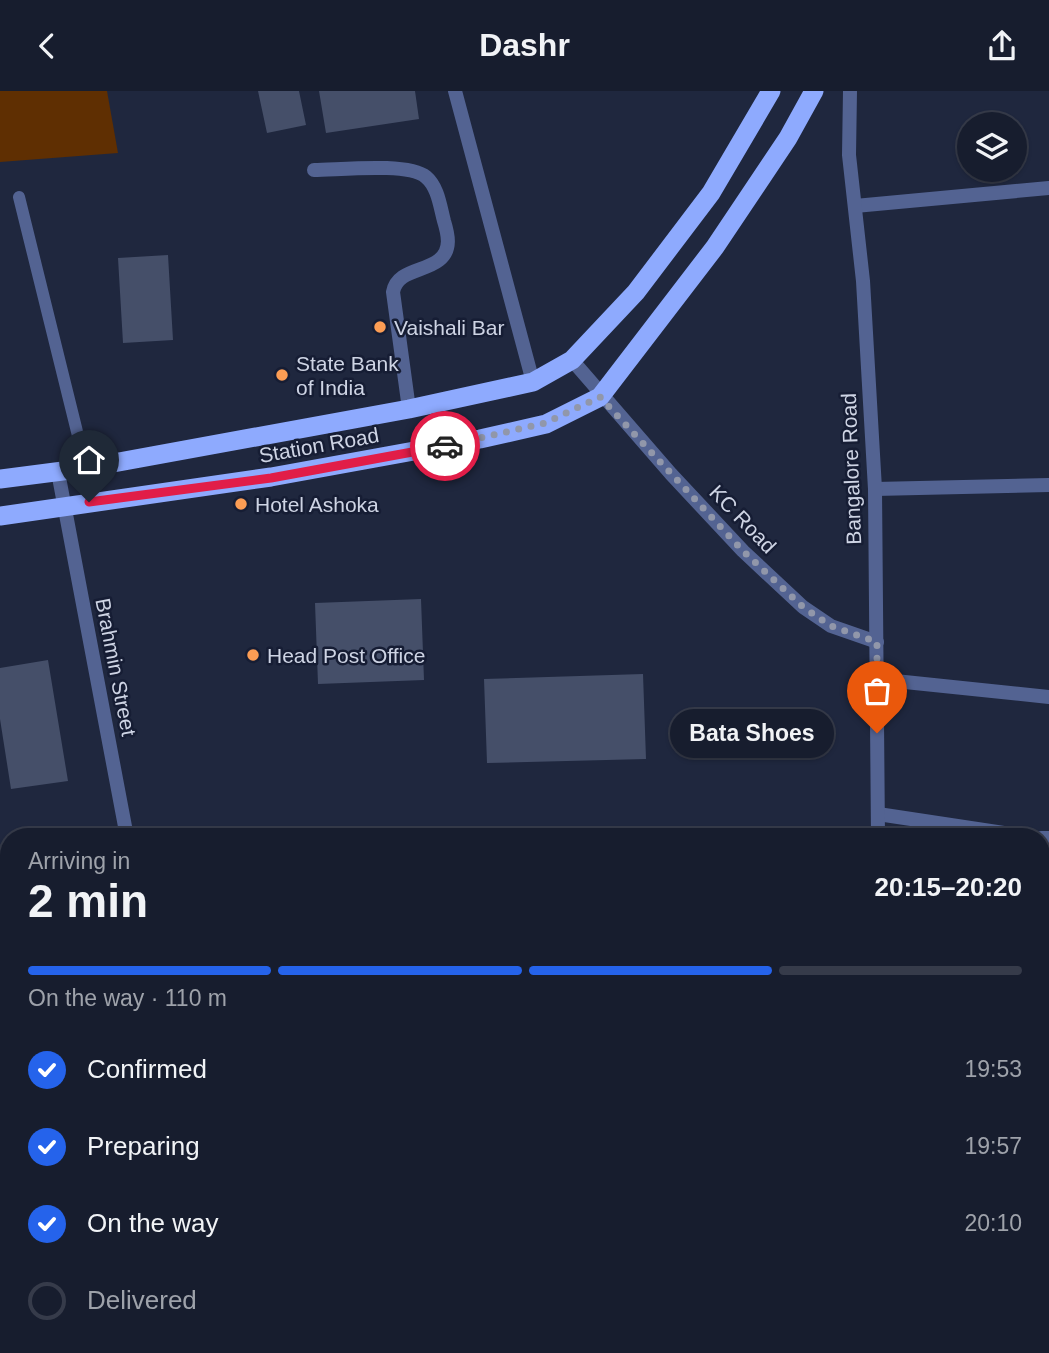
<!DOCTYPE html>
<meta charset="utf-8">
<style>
:root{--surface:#171d2e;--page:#202636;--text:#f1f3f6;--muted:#9ea2aa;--line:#363b4a;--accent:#2563eb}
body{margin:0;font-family:Helvetica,sans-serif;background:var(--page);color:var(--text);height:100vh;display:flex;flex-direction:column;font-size:26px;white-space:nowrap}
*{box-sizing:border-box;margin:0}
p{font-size:23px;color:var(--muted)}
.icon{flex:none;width:38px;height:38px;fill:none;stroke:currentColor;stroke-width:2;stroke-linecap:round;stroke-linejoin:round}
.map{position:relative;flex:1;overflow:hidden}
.drawer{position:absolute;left:0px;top:737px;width:1050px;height:527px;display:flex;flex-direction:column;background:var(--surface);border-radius:28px 28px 0 0;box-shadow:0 2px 5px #0004,0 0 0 2px var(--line)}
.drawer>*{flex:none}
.controls{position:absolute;left:957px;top:21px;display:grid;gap:14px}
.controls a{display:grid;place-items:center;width:70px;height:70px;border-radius:50%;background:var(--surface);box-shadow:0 2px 5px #0004,0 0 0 2px var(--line);font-size:35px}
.pin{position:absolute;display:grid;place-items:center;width:60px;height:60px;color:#fff;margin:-72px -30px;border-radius:50% 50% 50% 0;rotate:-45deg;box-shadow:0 0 7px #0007}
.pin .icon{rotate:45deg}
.courier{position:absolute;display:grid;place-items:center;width:70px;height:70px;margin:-35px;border:5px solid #e11d48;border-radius:50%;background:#fff;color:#222;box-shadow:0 2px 9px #0007}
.bubble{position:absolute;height:49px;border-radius:24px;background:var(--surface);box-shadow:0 2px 5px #0004,0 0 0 2px var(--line);font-size:23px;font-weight:800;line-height:49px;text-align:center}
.overview em{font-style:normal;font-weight:800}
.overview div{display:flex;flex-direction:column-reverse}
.overview{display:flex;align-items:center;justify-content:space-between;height:119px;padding:0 28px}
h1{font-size:46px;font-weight:800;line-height:52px}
.bar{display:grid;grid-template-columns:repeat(4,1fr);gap:10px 7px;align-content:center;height:84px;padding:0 28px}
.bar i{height:9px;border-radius:5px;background:var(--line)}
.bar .active{background:var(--accent)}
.bar p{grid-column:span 4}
ol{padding:0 28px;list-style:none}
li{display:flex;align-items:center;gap:21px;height:77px}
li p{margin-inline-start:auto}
li .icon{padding:7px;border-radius:50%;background:var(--accent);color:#fff;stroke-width:4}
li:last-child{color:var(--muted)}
li i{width:38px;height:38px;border:4px solid var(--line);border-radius:50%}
header{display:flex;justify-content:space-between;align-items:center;height:91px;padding:0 28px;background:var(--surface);font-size:32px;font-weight:800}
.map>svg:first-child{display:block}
.green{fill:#5f2f02}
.building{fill:#454f69}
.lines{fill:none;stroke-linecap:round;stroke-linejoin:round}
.service{stroke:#536392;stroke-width:12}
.minor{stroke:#536392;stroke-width:14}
.tertiary{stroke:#536392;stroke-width:14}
.trunk{stroke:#8eaafe;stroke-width:19}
.done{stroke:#9197aa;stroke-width:7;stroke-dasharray:0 12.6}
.route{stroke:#e11d48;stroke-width:9}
.poi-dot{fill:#fc9d54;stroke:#161d34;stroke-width:2.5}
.labels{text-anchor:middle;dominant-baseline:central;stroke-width:5;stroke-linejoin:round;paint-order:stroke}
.poi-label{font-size:21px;fill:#ced4e4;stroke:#161d34;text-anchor:start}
.street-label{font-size:21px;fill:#ced4e4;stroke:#161d34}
</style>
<header><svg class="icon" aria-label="back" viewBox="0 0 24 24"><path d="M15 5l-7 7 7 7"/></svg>Dashr<svg class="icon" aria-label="share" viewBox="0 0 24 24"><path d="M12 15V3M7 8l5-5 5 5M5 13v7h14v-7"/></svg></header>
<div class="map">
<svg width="1049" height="1262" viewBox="0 0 1049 1262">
<rect width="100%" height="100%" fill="#1f273e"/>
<path class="green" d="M0,0h107l11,62 -118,9z"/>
<path class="building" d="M258,0h41l7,34 -39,8z
M319,0h96l4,28 -93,14z
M168,164l5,85 -50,3 -5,-85z
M421,508l3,81 -106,4 -3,-81z
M48,569l20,121 -57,8 -11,-70v-51z
M643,583l3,85 -159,4 -3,-84z"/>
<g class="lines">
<path class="service" d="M19,106l67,271"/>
<path class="minor" d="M455,0l78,291
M314,79c24,0 94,-8 112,7 12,10 14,29 18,44 4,13 8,29 -5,39 -15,12 -42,10 -46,32l16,117
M855,115l194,-18
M572,269l99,114 72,77 60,56 28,19 46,16
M58,381l69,365
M875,398l174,-4
M876,588l173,18
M878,723l152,23
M1041,747h8
M1041,904l8,14
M1041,1187l8,-32
M0,1190h9
M1041,1253l8,2
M853,1255l24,7
M0,1259l30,3
M189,1262v-7
M1020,1262l2,-7"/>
<path class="tertiary" d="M850,0l-1,64 14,126 12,208 3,348
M803,1262l2,-7"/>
<path class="trunk" d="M0,388l86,-11 323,-59 124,-27 39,-22 64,-68 75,-99 60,-102
M0,425l271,-39 209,-38 66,-15 54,-27 115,-150 73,-109 26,-47"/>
</g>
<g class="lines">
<path class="done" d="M445,355l100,-23 55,-26 143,154 60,56 28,19 46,16v91"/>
<path class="route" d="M89,411l182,-24 174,-32"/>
</g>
<g class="poi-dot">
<circle cx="380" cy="236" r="7"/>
<circle cx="282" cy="284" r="7"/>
<circle cx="241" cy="413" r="7"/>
<circle cx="253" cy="564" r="7"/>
</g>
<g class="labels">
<g class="poi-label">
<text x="394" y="236">Vaishali Bar</text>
<text x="296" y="272">State Bank<tspan x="296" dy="24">of India</tspan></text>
<text x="255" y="413">Hotel Ashoka</text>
<text x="267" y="564">Head Post Office</text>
</g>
<g class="street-label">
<text transform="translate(319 354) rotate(-10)">Station Road</text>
<text transform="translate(851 378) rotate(-92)">Bangalore Road</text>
<text transform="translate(743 428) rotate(46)">KC Road</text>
<text transform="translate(116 576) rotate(79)">Brahmin Street</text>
</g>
</g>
</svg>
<div class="controls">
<a><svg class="icon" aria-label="layers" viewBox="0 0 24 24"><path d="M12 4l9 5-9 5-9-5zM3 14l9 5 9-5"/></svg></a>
</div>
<div class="pin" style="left:877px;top:642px;background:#ea580c"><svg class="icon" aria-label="bag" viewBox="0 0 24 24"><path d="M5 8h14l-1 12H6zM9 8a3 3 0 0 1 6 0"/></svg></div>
<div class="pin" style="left:89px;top:411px;background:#1f2937"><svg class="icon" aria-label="home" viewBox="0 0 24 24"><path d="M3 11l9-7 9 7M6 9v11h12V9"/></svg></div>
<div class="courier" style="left:445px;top:355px"><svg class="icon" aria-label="car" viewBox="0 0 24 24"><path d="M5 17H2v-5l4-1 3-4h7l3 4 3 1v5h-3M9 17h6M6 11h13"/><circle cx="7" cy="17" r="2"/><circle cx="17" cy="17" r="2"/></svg></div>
<div class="bubble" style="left:670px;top:618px;width:164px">Bata Shoes</div>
<section class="drawer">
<div class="overview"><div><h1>2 min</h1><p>Arriving in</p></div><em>20:15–20:20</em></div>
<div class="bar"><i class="active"></i><i class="active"></i><i class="active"></i><i></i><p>On the way · 110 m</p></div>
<ol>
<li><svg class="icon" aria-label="check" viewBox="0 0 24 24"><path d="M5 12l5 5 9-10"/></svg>Confirmed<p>19:53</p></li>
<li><svg class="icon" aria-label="check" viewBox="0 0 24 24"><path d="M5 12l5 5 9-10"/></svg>Preparing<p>19:57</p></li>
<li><svg class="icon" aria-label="check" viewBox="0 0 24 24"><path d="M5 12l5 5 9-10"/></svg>On the way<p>20:10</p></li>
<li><i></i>Delivered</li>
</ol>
</section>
</div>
